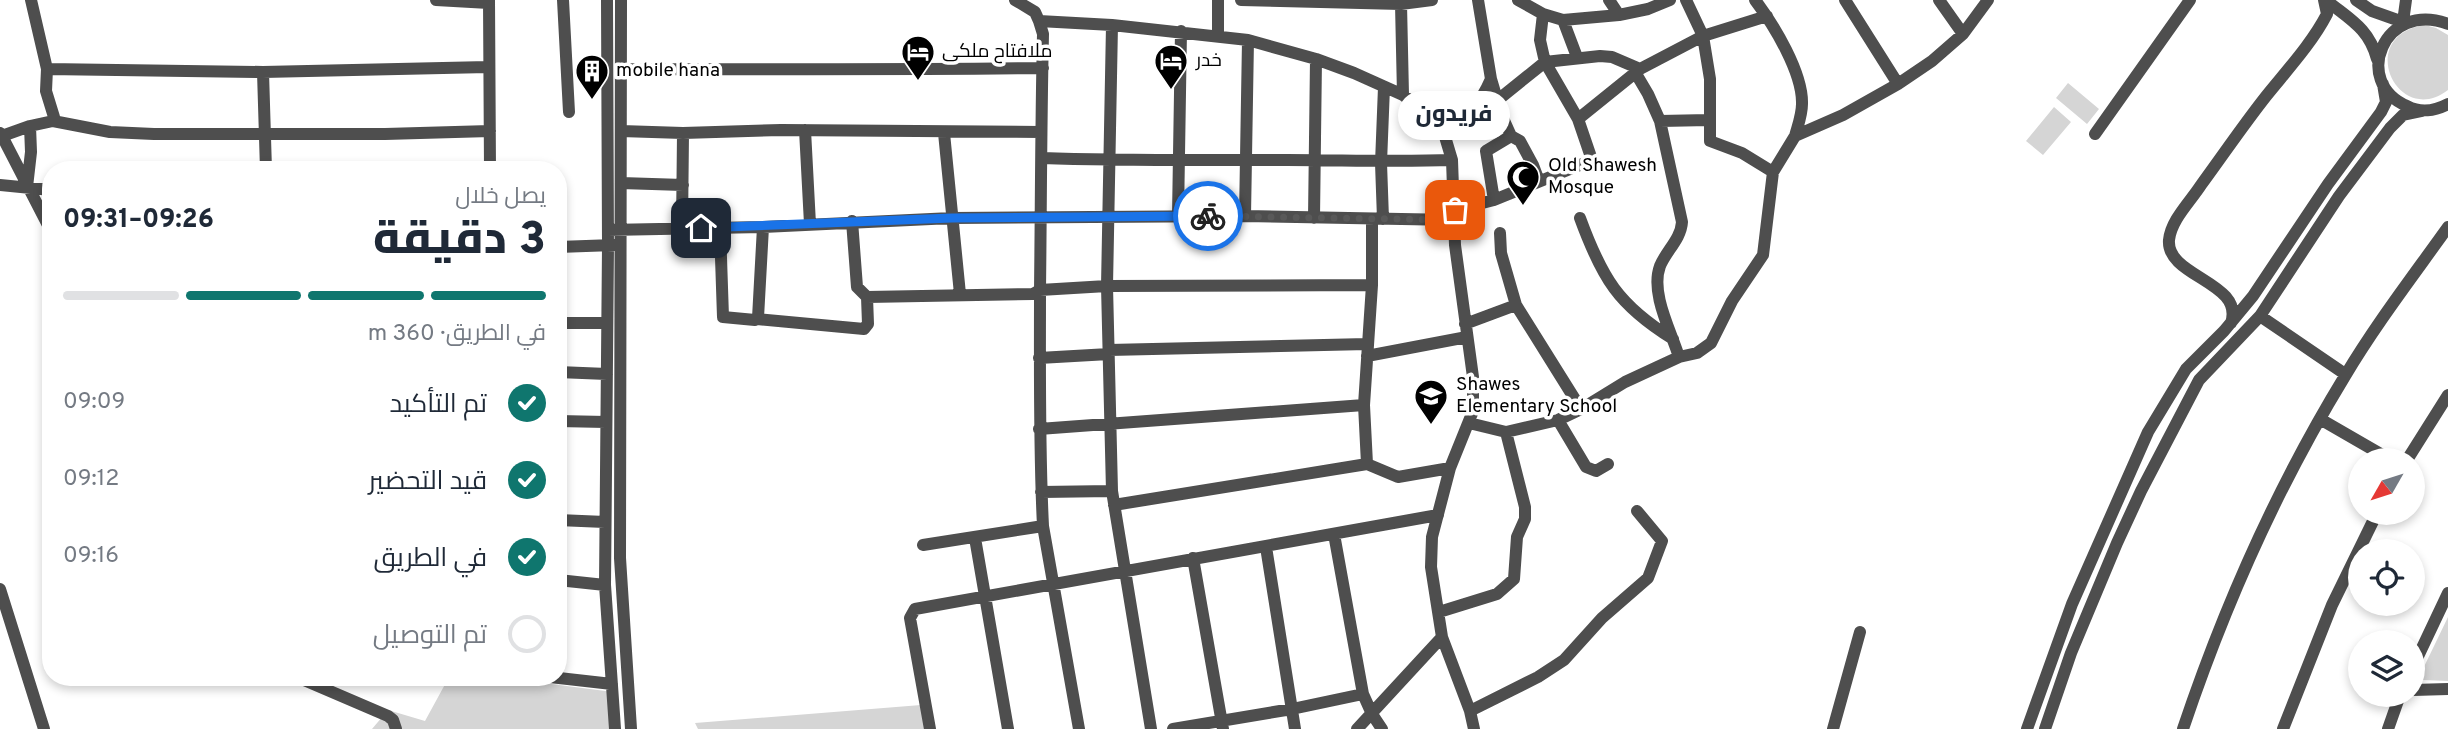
<!DOCTYPE html>
<html lang="ar">
<meta charset="utf-8">
<style>
:root{--surface:#fff;--page:#f6f6f7;--text:#1f2937;--muted:#747a83;--line:#e0e1e3;--accent:#0f766e}
body{margin:0;font-family:Overpass,Cairo,sans-serif;background:var(--page);color:var(--text);direction:rtl;height:100vh;display:flex;flex-direction:column;font-size:26px;white-space:nowrap}
*{box-sizing:border-box;margin:0}
p{font-size:23px;color:var(--muted)}
.icon{flex:none;width:38px;height:38px;fill:none;stroke:currentColor;stroke-width:2;stroke-linecap:round;stroke-linejoin:round}
.map{position:relative;flex:1;overflow:hidden;direction:ltr}
.side{position:absolute;left:42px;top:161px;width:525px;height:525px;display:flex;flex-direction:column;background:var(--surface);border-radius:28px;box-shadow:0 4px 10px #0003;direction:rtl}
.side>*{flex:none}
.needle{width:46px;rotate:231deg}
.tools{position:absolute;left:2348px;top:448px;display:grid;gap:14px}
.tools a{display:grid;place-items:center;width:77px;height:77px;border-radius:50%;background:var(--surface);box-shadow:0 4px 10px #0003;font-size:35px}
.pin{position:absolute;display:grid;place-items:center;width:60px;height:60px;color:#fff;margin:-30px;border-radius:14px;box-shadow:0 4px 10px #0006}
.courier{position:absolute;display:grid;place-items:center;width:70px;height:70px;margin:-35px;border:5px solid #1a73e8;border-radius:50%;background:#fff;color:#222;box-shadow:0 2px 9px #0007}
.bubble{position:absolute;height:49px;border-radius:24px;background:var(--surface);box-shadow:0 4px 10px #0003;font-size:23px;font-weight:800;line-height:49px;text-align:center;direction:rtl}
.overview em{font-style:normal;font-weight:800}
.overview div{display:flex;flex-direction:column-reverse}
.overview{display:flex;align-items:center;justify-content:space-between;height:119px;padding:0 21px}
h1{font-size:46px;font-weight:800;line-height:52px}
.bar{display:grid;grid-template-columns:repeat(4,1fr);gap:10px 7px;align-content:center;height:84px;padding:0 21px}
.bar i{height:9px;border-radius:5px;background:var(--line)}
.bar .selected{background:var(--accent)}
.bar p{grid-column:span 4}
ol{padding:0 21px;list-style:none}
li{display:flex;align-items:center;gap:21px;height:77px}
li p{margin-inline-start:auto}
li .icon{padding:7px;border-radius:50%;background:var(--accent);color:#fff;stroke-width:4}
li:last-child{color:var(--muted)}
li i{width:38px;height:38px;border:4px solid var(--line);border-radius:50%}
.map>svg:first-child{display:block}
.green{fill:#d5d5d5}
.lines{fill:none;stroke-linecap:round;stroke-linejoin:round}
.minor{stroke:#4e4e4e;stroke-width:12}
.done{stroke:#595959;stroke-width:7;stroke-dasharray:0 12.6}
.route{stroke:#1a73e8;stroke-width:9}
.labels{text-anchor:middle;dominant-baseline:central;stroke-width:7;stroke-linejoin:round;paint-order:stroke}
.poi-label{font-size:19px;fill:#000;stroke:#fff;text-anchor:start}
</style>
<div class="map">
<svg width="2448" height="729" viewBox="0 0 2448 729">
<rect width="100%" height="100%" fill="#fff"/>
<path class="green" d="M2425,25l11,3 12,7v55c-51,39 -94,-55 -23,-65z
M2068,83l31,26 -12,15 -31,-26z
M2054,107l17,15 -28,33 -17,-14z
M2448,617v64l-25,-1 -3,-2 1,-5z
M449,677h69l18,5 77,10 2,37h-243l16,-19 37,11z
M921,705l4,24h-227l-3,-6z"/>
<g class="lines">
<path class="minor" d="M436,0l53,3
M489,0l1,170
M563,0l6,112
M607,0l1,246 -3,339 10,144
M621,0l-1,558 11,171
M1015,0l20,12 4,9 73,4 136,15 68,19 38,14 49,22 28,22 12,13 9,30 3,85 18,132v34l-23,57 -18,69 -1,30 11,70 28,74 4,18
M1241,0l160,4 31,-4
M1478,0l13,79 11,37 9,20 9,5 13,24 6,16
M1518,0l25,14 20,6 56,-5 29,-6 22,-9
M1609,0l10,15
M1686,0l17,36 7,43v62l32,12 31,19
M1755,0c19,25 48,73 47,104 0,11 -4,21 -7,32
M1845,0l53,84
M1939,0l24,34
M2326,0c23,19 43,28 51,59
M2356,0l16,11 31,11 3,-22
M1401,4l2,91
M1563,20l14,37
M1039,21l4,13c-2,86 -2,171 -3,257 0,79 -1,157 3,235l36,203
M2448,24c-64,-24 -97,58 -41,82 13,7 28,5 41,-2
M1112,25l-5,261 5,205 39,238
M1218,36v-36
M47,69l216,3 225,-5
M621,69c141,0 281,1 422,-1
M263,72l3,98
M1635,72l13,22 12,27 22,101c-1,17 -16,29 -22,44 -10,27 11,65 19,91
M1499,99l46,-37 55,-6 12,1 28,12
M1578,119l62,-50 63,-33 64,-20
M53,121l57,11 44,2h231l105,-3
M1660,121l49,-1
M805,130l5,94
M1443,130c25,-17 35,-21 48,-51
M621,131l62,2 98,-3 260,2
M0,133l2,3 28,-10
M944,133l16,161
M2095,134l95,-134
M2,136l49,95
M1042,158c81,3 163,2 245,2 55,0 110,2 165,0
M621,183l62,2
M0,185l51,5
M27,187l4,-35 -1,-26 23,-5 1,-4 -8,-26 1,-22 -16,-69
M1494,200l-8,-49 25,-15
M1455,210l39,-10 98,-40 -14,-41 -33,-57 -5,-22 3,-26
M1178,216l3,-185
M1245,216l3,-176
M1314,218l2,-159
M1580,218c22,60 38,87 93,121
M1383,219l-2,-56 3,-76
M852,221l5,66 10,10 166,-3 7,-4 67,-4 265,-1
M720,228l3,89 32,3 3,-2 5,-91
M682,229l1,-96
M608,230l155,-3 189,-9 293,-2 209,4
M1500,233l1,20 15,52 65,104
M558,247l56,-2
M2260,316l85,58
M757,319l107,10 4,-5 -1,-27
M558,323h49
M2231,323c14,-41 -65,-46 -62,-83 2,-20 21,-38 32,-55 22,-30 43,-61 66,-90 21,-26 45,-52 60,-81l-3,-14
M1465,324l51,-19
M1109,350l258,-6
M1367,356l100,-19
M1039,358l70,-4
M558,372l49,2
M2320,419l71,41
M1558,420l28,47 10,4 12,-7
M558,421l48,1
M1469,423l37,9 52,-12 23,-11 44,-27 54,-25 18,-4 14,-10 21,-42 31,-46 10,-83 22,-36 48,-21 55,-31 34,-23 31,-27 25,-34
M1039,429l325,-24
M2407,460l41,-65
M1367,464l-3,-59 8,-120v-66
M1041,492l71,-1
M1114,505l253,-41 31,13 52,-9
M558,520l47,2
M1334,534l29,160 9,20 10,15
M975,538l33,191
M923,545l120,-19
M1266,547l29,182
M1193,558l30,171
M558,580l47,5
M0,589l44,140
M1439,612l58,-18 17,-15 3,-42 8,-18v-12l-19,-75
M2413,667l35,-74
M297,677l91,39 5,4 3,9
M550,677l62,7
M2413,690l35,-1
M1470,711l68,-34 26,-17 38,-42 46,-40 14,-37 -25,-30
M930,729l-20,-111 5,-9 523,-94
M1173,729l119,-20 71,-15
M1357,729l85,-92
M1833,729l27,-97
M2027,729l45,-125 76,-172 38,-63 38,-38 29,-35 75,-112 53,-72 5,-10 -3,-18
M2045,729l26,-76 46,-110 24,-52 58,-111 61,-64 79,-120 51,-68 13,-13 19,-4
M2183,729c42,-125 93,-240 162,-353 31,-52 68,-100 103,-149
M2283,729l49,-124 45,-92
M2388,729l12,-34"/>
</g>
<g class="lines">
<path class="done" d="M1208,216l246,4 1,-10"/>
<path class="route" d="M701,228l251,-10 256,-2"/>
</g>
<defs>
<symbol id="hotel-pin" viewBox="-11 -11 22 30"><path d="M0 17L-7.5 6A9.5 9.5 0 1 1 7.5 6Z" fill="#000" stroke="#fff"/><path d="M-6-4.5h1.5V1H6V5H4.5V3h-9V5H-6ZM-4 0a1.8 1.8 0 1 1 3.6 0ZM.5 0V-2.5h3Q6-2.5 6 0Z" fill="#fff"/></symbol>
<symbol id="building-pin" viewBox="-11 -11 22 30"><path d="M0 17L-7.5 6A9.5 9.5 0 1 1 7.5 6Z" fill="#000" stroke="#fff"/><path d="M-4-6H4V6H1V3H-1V6H-4ZM-2.5-4.3h1.7v1.8h-1.7ZM.8-4.3h1.7v1.8H.8ZM-2.5-1h1.7V.8h-1.7ZM.8-1h1.7V.8H.8Z" fill="#fff"/></symbol>
<symbol id="mosque-pin" viewBox="-11 -11 22 30"><path d="M0 17L-7.5 6A9.5 9.5 0 1 1 7.5 6Z" fill="#000" stroke="#fff"/><path d="M3.5-4.9A6 6 0 1 0 3.5 4.9A5 5 0 1 1 3.5-4.9Z" fill="#fff"/></symbol>
<symbol id="school-pin" viewBox="-11 -11 22 30"><path d="M0 17L-7.5 6A9.5 9.5 0 1 1 7.5 6Z" fill="#000" stroke="#fff"/><path d="M0-5L7-2L0 1L-7-2ZM-4 1L0 2.5L4 1V4Q0 6-4 4Z" fill="#fff"/></symbol>
</defs>
<g fill-rule="evenodd">
<use href="#hotel-pin" x="899" y="33" width="38" height="52"/>
<use href="#hotel-pin" x="1152" y="42" width="38" height="52"/>
<use href="#building-pin" x="573" y="52" width="38" height="52"/>
<use href="#mosque-pin" x="1504" y="158" width="38" height="52"/>
<use href="#school-pin" x="1412" y="377" width="38" height="52"/>
</g>
<g class="labels">
<g class="poi-label">
<text x="942" y="52">ملافتاح ملکی</text>
<text x="1196" y="61">خدر</text>
<text x="616" y="71">mobile hana</text>
<text x="1548" y="166">Old Shawesh<tspan x="1548" dy="22">Mosque</tspan></text>
<text x="1456" y="385">Shawes<tspan x="1456" dy="22">Elementary School</tspan></text>
</g>
</g>
</svg>
<div class="tools">
<a><svg class="needle" viewBox="-14 -14 28 28"><path d="M0-13l5 13h-10z" fill="#e53935"/><path d="M0 13l5-13h-10z" fill="#747a83"/></svg></a>
<a><svg class="icon" aria-label="locate" viewBox="0 0 24 24"><circle cx="12" cy="12" r="6"/><path d="M12 2v4M12 18v4M2 12h4M18 12h4"/></svg></a>
<a><svg class="icon" aria-label="layers" viewBox="0 0 24 24"><path d="M12 4l9 5-9 5-9-5zM3 14l9 5 9-5"/></svg></a>
</div>
<div class="pin" style="left:1455px;top:210px;background:#ea580c"><svg class="icon" aria-label="bag" viewBox="0 0 24 24"><path d="M5 8h14l-1 12H6zM9 8a3 3 0 0 1 6 0"/></svg></div>
<div class="pin" style="left:701px;top:228px;background:#1f2937"><svg class="icon" aria-label="home" viewBox="0 0 24 24"><path d="M3 11l9-7 9 7M6 9v11h12V9"/></svg></div>
<div class="courier" style="left:1208px;top:216px"><svg class="icon" aria-label="bike" viewBox="0 0 24 24"><circle cx="6" cy="16" r="4"/><circle cx="18" cy="16" r="4"/><path d="M6 16l4-8h5l3 8M10 8l3 8H6M13 5h3"/></svg></div>
<div class="bubble" style="left:1398px;top:91px;width:112px">فريدون</div>
<section class="side">
<div class="overview"><div><h1>3 دقيقة</h1><p>يصل خلال</p></div><em>09:26–09:31</em></div>
<div class="bar"><i class="selected"></i><i class="selected"></i><i class="selected"></i><i></i><p>في الطريق · 360 m</p></div>
<ol>
<li><svg class="icon" aria-label="check" viewBox="0 0 24 24"><path d="M5 12l5 5 9-10"/></svg>تم التأكيد<p>09:09</p></li>
<li><svg class="icon" aria-label="check" viewBox="0 0 24 24"><path d="M5 12l5 5 9-10"/></svg>قيد التحضير<p>09:12</p></li>
<li><svg class="icon" aria-label="check" viewBox="0 0 24 24"><path d="M5 12l5 5 9-10"/></svg>في الطريق<p>09:16</p></li>
<li><i></i>تم التوصيل</li>
</ol>
</section>
</div>
